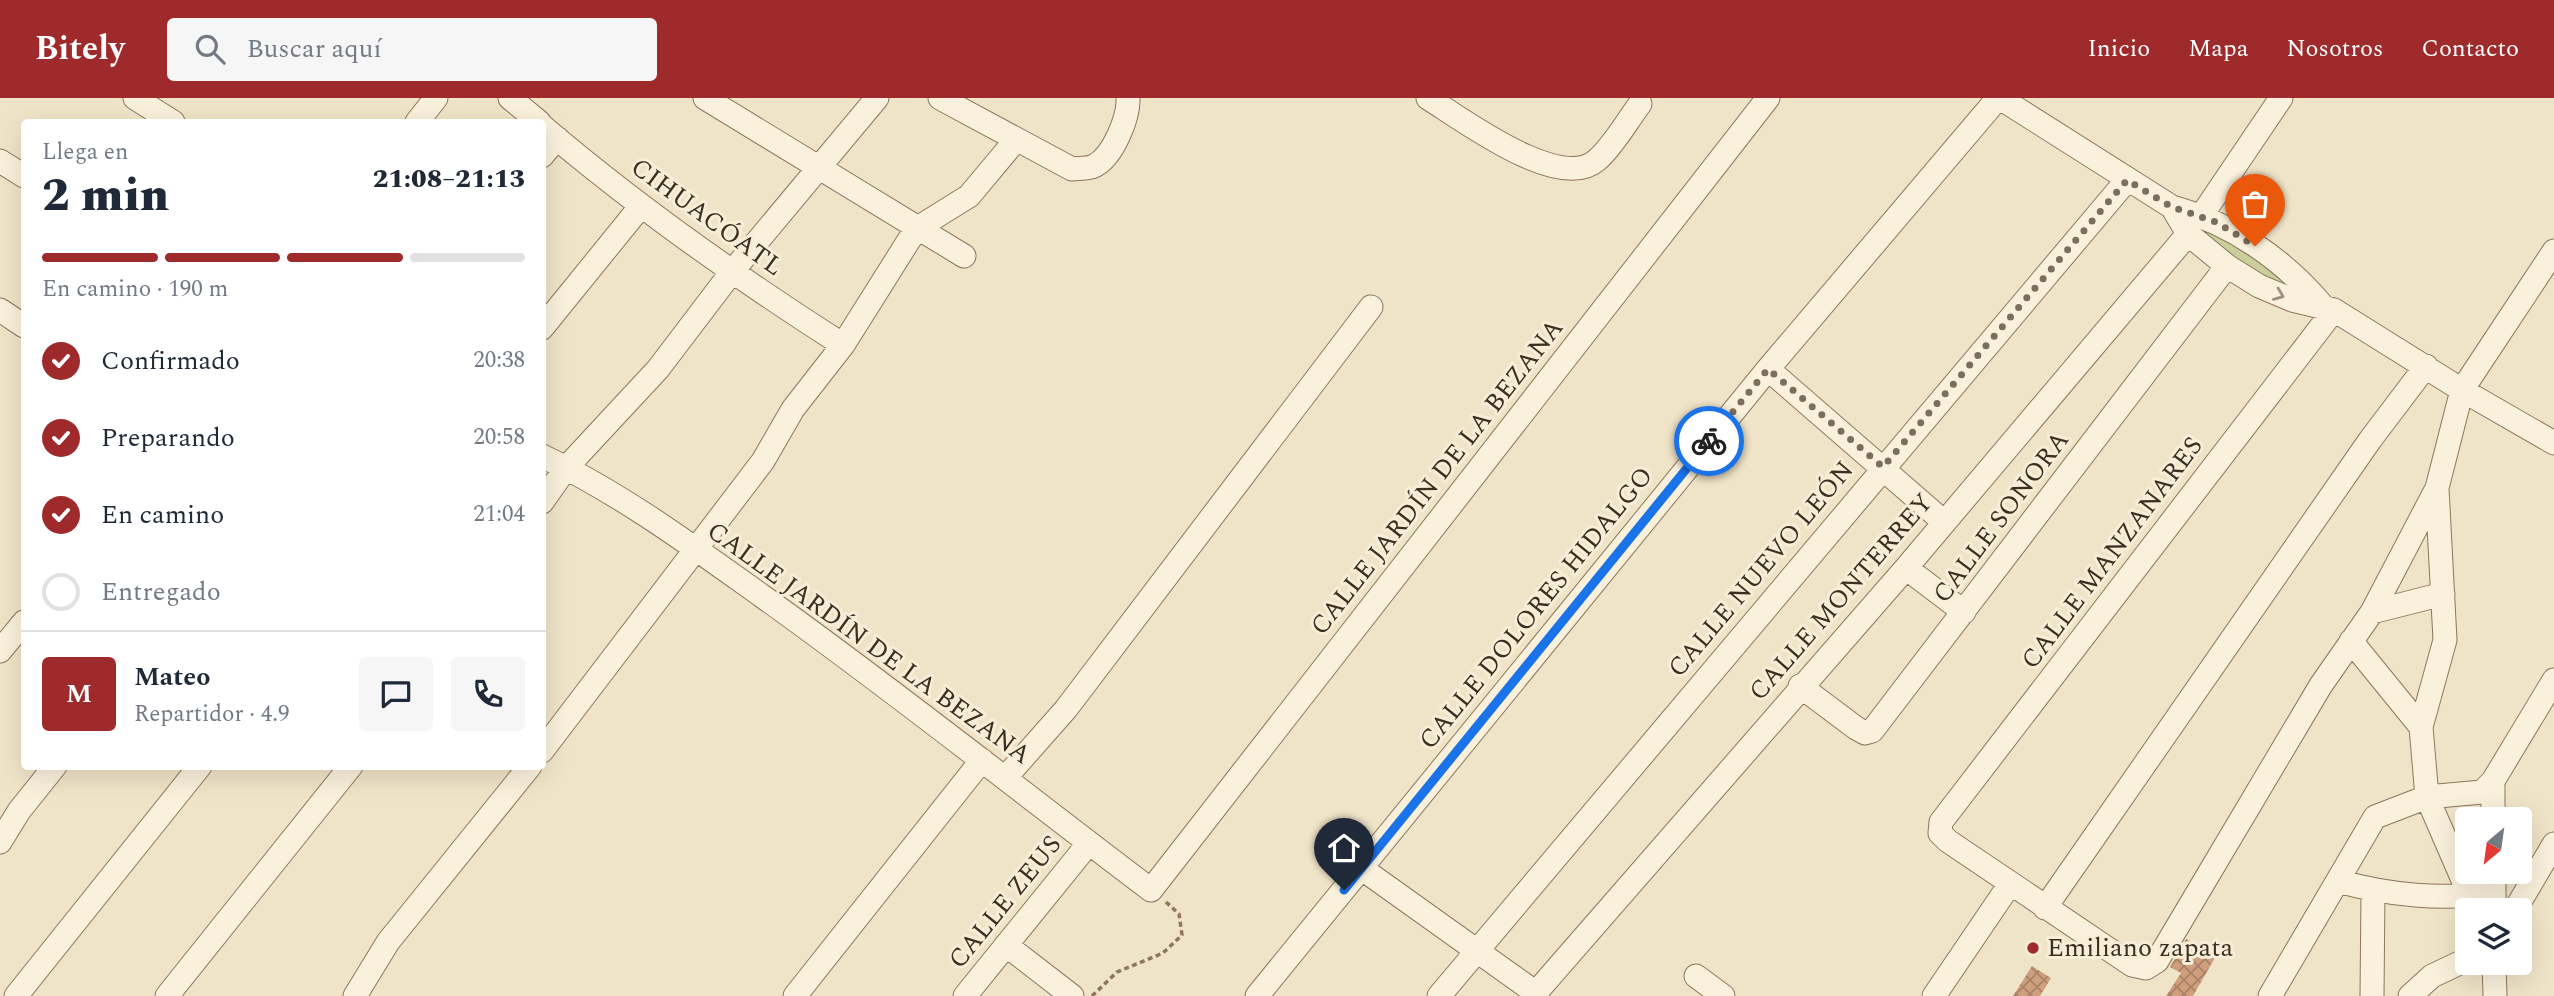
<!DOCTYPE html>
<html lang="es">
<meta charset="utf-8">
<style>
:root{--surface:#fff;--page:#f6f6f7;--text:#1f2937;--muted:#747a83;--line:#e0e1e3;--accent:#9e2a2b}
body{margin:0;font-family:Spectral,serif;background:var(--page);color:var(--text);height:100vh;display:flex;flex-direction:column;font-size:26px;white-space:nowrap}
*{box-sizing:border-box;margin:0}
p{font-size:23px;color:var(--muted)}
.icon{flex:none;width:38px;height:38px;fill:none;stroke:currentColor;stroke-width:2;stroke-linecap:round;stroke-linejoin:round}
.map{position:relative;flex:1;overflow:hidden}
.drawer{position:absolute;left:21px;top:21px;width:525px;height:651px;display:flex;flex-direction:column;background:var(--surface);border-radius:7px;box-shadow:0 7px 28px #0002}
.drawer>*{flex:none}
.needle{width:46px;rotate:209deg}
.buttons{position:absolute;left:2455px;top:709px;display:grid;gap:14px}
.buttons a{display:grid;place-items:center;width:77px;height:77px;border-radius:7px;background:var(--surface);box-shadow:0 7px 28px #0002;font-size:35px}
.pin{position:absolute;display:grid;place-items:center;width:60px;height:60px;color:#fff;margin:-72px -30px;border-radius:50% 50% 50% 0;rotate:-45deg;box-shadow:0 0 7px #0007}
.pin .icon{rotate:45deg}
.courier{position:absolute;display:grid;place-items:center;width:70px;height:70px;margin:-35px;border:5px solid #1a73e8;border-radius:50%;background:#fff;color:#222;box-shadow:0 2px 9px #0007}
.summary em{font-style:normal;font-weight:800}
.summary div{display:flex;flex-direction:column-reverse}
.summary{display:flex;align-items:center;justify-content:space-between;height:119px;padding:0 21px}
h1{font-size:46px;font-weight:800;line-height:52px}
.bar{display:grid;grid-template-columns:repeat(4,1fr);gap:10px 7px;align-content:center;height:84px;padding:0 21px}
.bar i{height:9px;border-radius:5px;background:var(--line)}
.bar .on{background:var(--accent)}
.bar p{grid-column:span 4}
.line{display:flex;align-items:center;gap:18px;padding:0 21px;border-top:2px solid var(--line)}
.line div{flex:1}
.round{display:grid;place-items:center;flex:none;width:74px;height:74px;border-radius:7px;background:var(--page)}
ol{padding:0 21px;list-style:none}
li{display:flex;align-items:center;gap:21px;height:77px}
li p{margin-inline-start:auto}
li .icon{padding:7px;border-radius:50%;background:var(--accent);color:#fff;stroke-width:4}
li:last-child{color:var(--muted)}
li i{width:38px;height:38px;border:4px solid var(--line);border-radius:50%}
header{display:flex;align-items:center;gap:42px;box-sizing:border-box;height:98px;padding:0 35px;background:var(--accent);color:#fff}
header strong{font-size:33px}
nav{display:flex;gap:38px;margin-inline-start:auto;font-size:24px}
.search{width:490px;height:63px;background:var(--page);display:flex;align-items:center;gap:18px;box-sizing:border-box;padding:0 24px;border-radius:7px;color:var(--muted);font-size:26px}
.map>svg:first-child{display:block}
.grass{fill:#c9cf9b}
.building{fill:url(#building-cross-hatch)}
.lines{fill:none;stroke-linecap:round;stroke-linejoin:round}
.street-casing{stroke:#8d765c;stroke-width:25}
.path{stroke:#8d765c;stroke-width:3.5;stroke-dasharray:5 3.5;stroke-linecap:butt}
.street{stroke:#faf1dc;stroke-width:23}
.oneway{stroke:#9c907e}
.done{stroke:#7c6e5b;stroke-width:7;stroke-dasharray:0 12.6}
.route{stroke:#1a73e8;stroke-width:9}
.poi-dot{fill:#9e2a2b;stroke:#f7eed8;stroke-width:2.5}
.labels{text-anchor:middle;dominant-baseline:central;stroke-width:6;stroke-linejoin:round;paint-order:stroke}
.street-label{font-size:26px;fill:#3d2e20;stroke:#f7eed8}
.poi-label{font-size:26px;fill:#3d2e20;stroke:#f7eed8;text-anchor:start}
</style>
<header>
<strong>Bitely</strong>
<div class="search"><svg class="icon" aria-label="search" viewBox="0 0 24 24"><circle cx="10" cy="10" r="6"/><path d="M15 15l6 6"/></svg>Buscar aquí</div>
<nav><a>Inicio</a><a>Mapa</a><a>Nosotros</a><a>Contacto</a></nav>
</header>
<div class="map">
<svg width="2554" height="898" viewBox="0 0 2554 898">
<defs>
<pattern id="building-cross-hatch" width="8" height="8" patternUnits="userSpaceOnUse" patternTransform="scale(1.75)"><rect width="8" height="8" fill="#cf9f7d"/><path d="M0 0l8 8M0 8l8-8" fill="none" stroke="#a98266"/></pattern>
</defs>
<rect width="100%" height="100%" fill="#f0e4c8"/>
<path class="grass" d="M2201,124l71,43 25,29 -33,-12 -67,-52z"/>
<path class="building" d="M2186,841l30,17 -23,40h-27l15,-23 -11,-6z
M2032,868l19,12 -11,18h-27z"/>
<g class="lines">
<defs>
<path id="street" d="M135,0l38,24
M510,0l29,24
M705,0l259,158
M940,0l132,71c6,-1 16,0 22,-3 19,-9 35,-49 34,-68
M1428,0c34,21 132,95 169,62 17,-15 30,-39 43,-56
M2000,0l172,109c59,16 111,52 150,98
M417,24l19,-24
M542,28c95,81 196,152 301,219
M542,58l15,-18
M0,63l24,15
M2172,109l16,27 39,32 32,20 33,14 42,10 128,80 92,53
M2202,117l79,-117
M0,212l24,16
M2334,212l-393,512 -1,11 8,8 184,124 14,3 11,-7 164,-276 51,-73 65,-124
M542,230l99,-122
M1768,271l176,153
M542,358c78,37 150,90 220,140 132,94 259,196 389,294l617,-792
M542,404l24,-34 92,-99 73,-96 146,-175
M1906,470l58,44
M2372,514l71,-18
M2351,543l70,86
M0,553l24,-29
M1800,588l56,42 9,5 7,-2 355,-465
M542,653l221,-290 30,-52 50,-64 73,-116 53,-33 46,-55
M1005,680l61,-69 305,-402
M2493,683v38
M0,744l19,-31 36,-45
M1361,770l175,125
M2494,774v38
M2338,783c49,14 106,20 156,11
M2470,798l-43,-99 -6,-70 24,-87 -8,-152 25,-98 92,-139
M2045,810l325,-468 56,-74
M2515,812l39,-66
M1006,847l66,51
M2494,864l1,34
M1696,878l27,20
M16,898l184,-230
M167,898l184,-230
M355,898l33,-54 142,-176
M795,898l187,-236
M965,898l124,-153
M1257,898l511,-627 230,-271
M1439,898l688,-816
M1533,898l373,-428 282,-334
M1934,898l76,-112
M2270,898l105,-179 52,-20 55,-5 11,-11 61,-101
M2372,898l1,-105
M2410,898l22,-20 36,-17"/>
</defs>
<use href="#street" class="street-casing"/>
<path class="path" d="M1092,898l25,-24 46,-19 19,-18 -3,-21 -13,-12"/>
<use href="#street" class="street"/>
</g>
<defs><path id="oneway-chevron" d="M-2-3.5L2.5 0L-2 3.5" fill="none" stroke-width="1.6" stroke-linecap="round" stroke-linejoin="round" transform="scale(1.75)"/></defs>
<use class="oneway" href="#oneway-chevron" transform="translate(2279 197) rotate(22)"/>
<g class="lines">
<path class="done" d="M1709,343l59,-72 115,98 244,-287 45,27 44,15 39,24"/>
<path class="route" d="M1344,792l365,-449"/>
</g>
<circle class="poi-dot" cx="2033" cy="850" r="7"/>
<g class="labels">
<g class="street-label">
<text transform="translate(707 119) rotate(36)">CIHUACÓATL</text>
<text transform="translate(1437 379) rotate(-52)">CALLE JARDÍN DE LA BEZANA</text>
<text transform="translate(2001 419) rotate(-53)">CALLE SONORA</text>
<text transform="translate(2112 455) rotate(-53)">CALLE MANZANARES</text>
<text transform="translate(1761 471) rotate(-50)">CALLE NUEVO LEÓN</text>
<text transform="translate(1841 499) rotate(-49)">CALLE MONTERREY</text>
<text transform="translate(1536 510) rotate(-51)">CALLE DOLORES HIDALGO</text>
<text transform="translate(869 545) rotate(36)">CALLE JARDÍN DE LA BEZANA</text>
<text transform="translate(1005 804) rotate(-51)">CALLE ZEUS</text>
</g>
<g class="poi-label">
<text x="2047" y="850">Emiliano zapata</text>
</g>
</g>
</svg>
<div class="buttons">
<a><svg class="needle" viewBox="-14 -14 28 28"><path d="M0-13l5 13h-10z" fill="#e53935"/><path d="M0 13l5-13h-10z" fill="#747a83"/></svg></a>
<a><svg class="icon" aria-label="layers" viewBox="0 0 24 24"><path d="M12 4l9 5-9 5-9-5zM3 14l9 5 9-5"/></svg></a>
</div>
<div class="pin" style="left:2255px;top:148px;background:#ea580c"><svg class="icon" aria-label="bag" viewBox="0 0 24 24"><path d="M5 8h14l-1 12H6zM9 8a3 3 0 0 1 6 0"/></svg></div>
<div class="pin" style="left:1344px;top:792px;background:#1f2937"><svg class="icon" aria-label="home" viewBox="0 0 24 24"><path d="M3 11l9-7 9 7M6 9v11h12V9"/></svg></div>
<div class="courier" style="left:1709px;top:343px"><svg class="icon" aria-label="bike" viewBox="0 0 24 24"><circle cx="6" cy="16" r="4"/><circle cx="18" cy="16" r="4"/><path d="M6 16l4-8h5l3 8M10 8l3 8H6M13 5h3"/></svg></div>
<section class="drawer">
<div class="summary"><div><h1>2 min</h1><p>Llega en</p></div><em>21:08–21:13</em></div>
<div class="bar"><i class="on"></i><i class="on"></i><i class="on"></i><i></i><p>En camino · 190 m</p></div>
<ol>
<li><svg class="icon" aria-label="check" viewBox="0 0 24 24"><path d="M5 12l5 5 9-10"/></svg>Confirmado<p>20:38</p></li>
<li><svg class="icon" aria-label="check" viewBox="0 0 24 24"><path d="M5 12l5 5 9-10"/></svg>Preparando<p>20:58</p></li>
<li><svg class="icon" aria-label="check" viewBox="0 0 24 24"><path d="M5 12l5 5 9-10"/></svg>En camino<p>21:04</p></li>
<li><i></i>Entregado</li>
</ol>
<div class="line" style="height:126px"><b class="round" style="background:var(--accent);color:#fff">M</b><div><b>Mateo</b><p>Repartidor · 4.9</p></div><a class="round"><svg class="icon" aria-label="chat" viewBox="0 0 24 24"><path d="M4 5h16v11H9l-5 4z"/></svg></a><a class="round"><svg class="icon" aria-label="phone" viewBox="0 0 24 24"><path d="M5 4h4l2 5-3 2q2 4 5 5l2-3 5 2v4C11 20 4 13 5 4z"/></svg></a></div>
</section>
</div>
